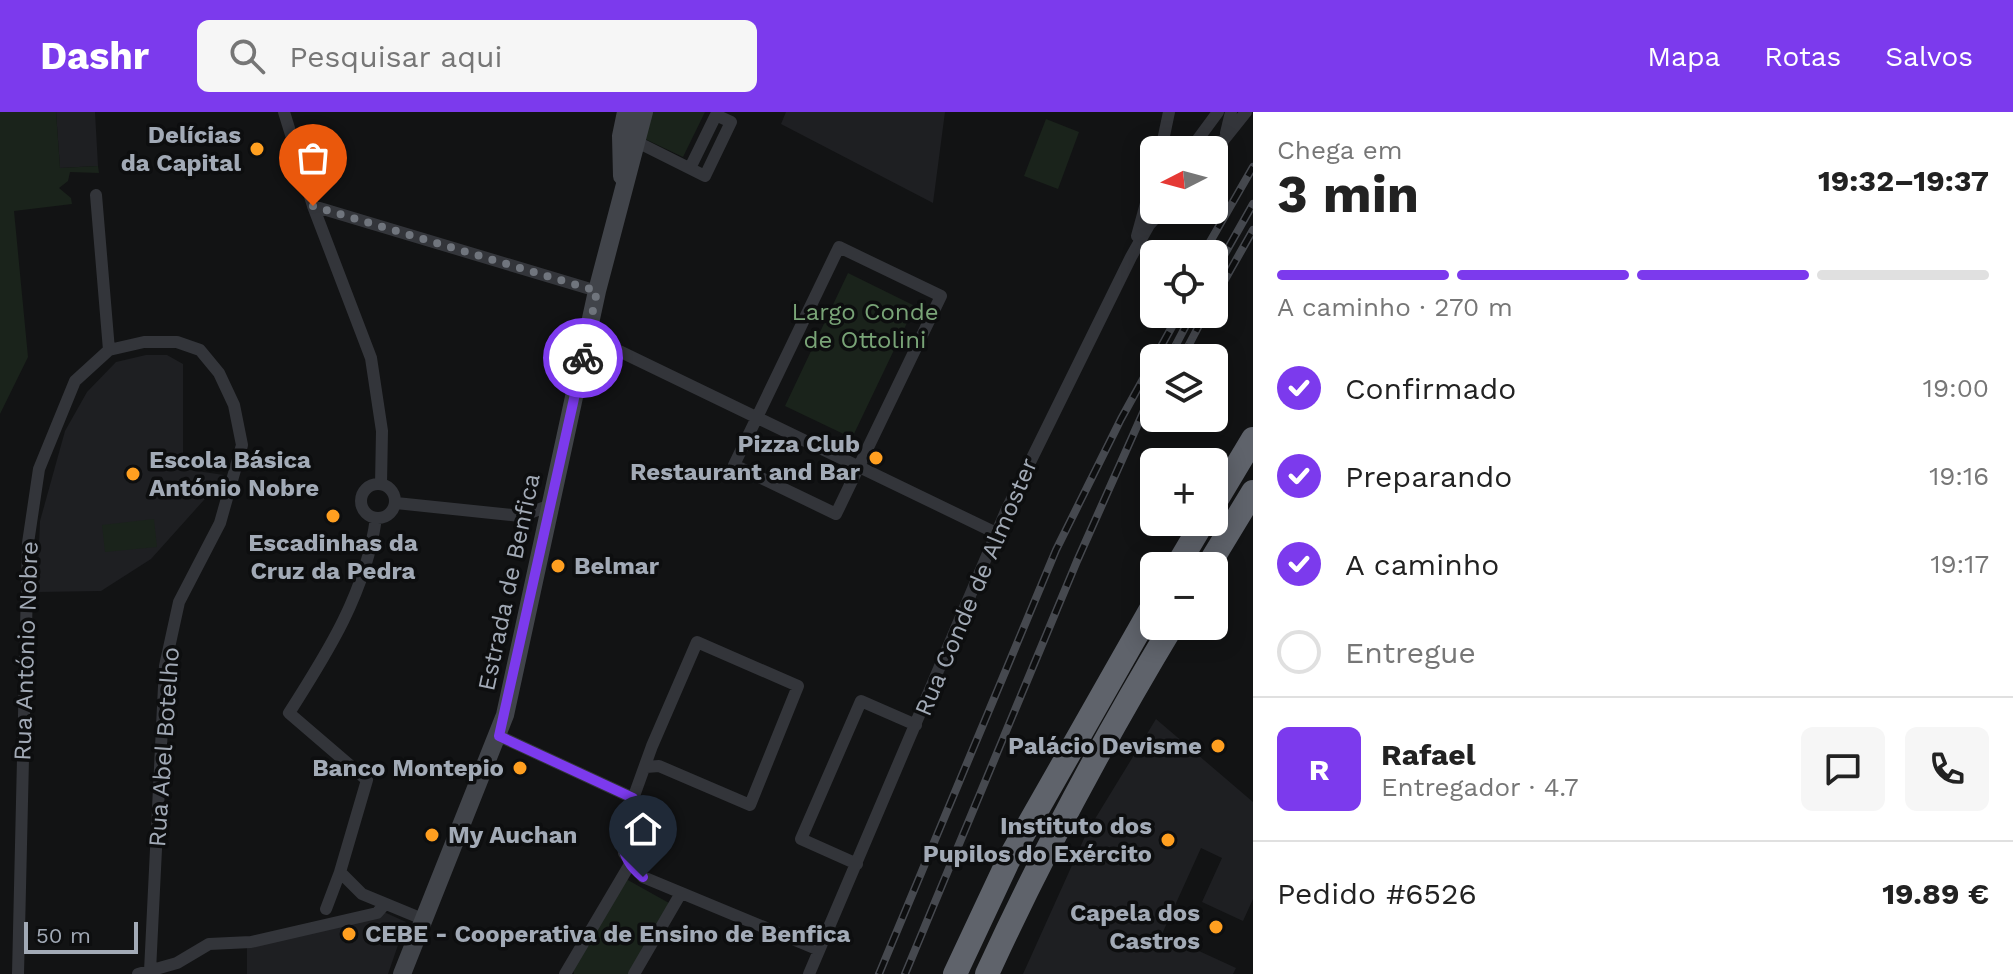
<!DOCTYPE html>
<html lang="pt">
<meta charset="utf-8">
<style>
:root{--surface:#fff;--page:#f6f6f6;--text:#222;--muted:#767676;--line:#e0e0e0;--accent:#7c3aed}
body{margin:0;font-family:"Work Sans",sans-serif;background:var(--page);color:var(--text);height:100vh;display:flex;flex-direction:column;font-size:30px;white-space:nowrap}
*{box-sizing:border-box;margin:0}
p{font-size:26px;color:var(--muted)}
.icon{flex:none;width:44px;height:44px;fill:none;stroke:currentColor;stroke-width:2;stroke-linecap:round;stroke-linejoin:round}
.map{position:relative;flex:1;overflow:hidden}
.drawer{display:flex;flex-direction:column;background:var(--surface);width:760px}
.drawer>*{flex:none}
.needle{width:52px;rotate:264deg}
.buttons{position:absolute;left:1140px;top:24px;display:grid;gap:16px}
.buttons a{display:grid;place-items:center;width:88px;height:88px;border-radius:12px;background:var(--surface);box-shadow:0 4px 20px #0003;font-size:40px}
.scale{position:absolute;left:24px;bottom:20px;width:114px;box-sizing:border-box;padding-left:8px;border:4px solid #a2aab6;border-top:0;font-size:22px;line-height:28px;white-space:nowrap;color:#a2aab6;-webkit-text-stroke:6px #0d0e0f;paint-order:stroke}
.pin{position:absolute;display:grid;place-items:center;width:68px;height:68px;color:#fff;margin:-82px -34px;border-radius:50% 50% 50% 0;rotate:-45deg;box-shadow:0 0 8px #0007}
.pin .icon{rotate:45deg}
.courier{position:absolute;display:grid;place-items:center;width:80px;height:80px;margin:-40px;border:6px solid #7c3aed;border-radius:50%;background:#fff;color:#222;box-shadow:0 2px 10px #0007}
.overview em{font-style:normal;font-weight:700}
.overview div{display:flex;flex-direction:column-reverse}
.overview{display:flex;align-items:center;justify-content:space-between;height:136px;padding:0 24px}
h1{font-size:52px;font-weight:700;line-height:60px}
.bar{display:grid;grid-template-columns:repeat(4,1fr);gap:12px 8px;align-content:center;height:96px;padding:0 24px}
.bar i{height:10px;border-radius:6px;background:var(--line)}
.bar .on{background:var(--accent)}
.bar p{grid-column:span 4}
.line{display:flex;align-items:center;gap:20px;padding:0 24px;border-top:2px solid var(--line)}
.line div{flex:1}
.round{display:grid;place-items:center;flex:none;width:84px;height:84px;border-radius:12px;background:var(--page)}
ol{padding:0 24px;list-style:none}
li{display:flex;align-items:center;gap:24px;height:88px}
li p{margin-inline-start:auto}
li .icon{padding:8px;border-radius:50%;background:var(--accent);color:#fff;stroke-width:4}
li:last-child{color:var(--muted)}
li i{width:44px;height:44px;border:4px solid var(--line);border-radius:50%}
header{display:flex;align-items:center;gap:48px;box-sizing:border-box;height:112px;padding:0 40px;background:var(--accent);color:#fff}
header strong{font-size:38px}
nav{display:flex;gap:44px;margin-inline-start:auto;font-size:28px}
.search{width:560px;height:72px;background:var(--page);display:flex;align-items:center;gap:20px;box-sizing:border-box;padding:0 28px;border-radius:12px;color:var(--muted);font-size:30px}
main{display:flex;flex:1;min-height:0}
.map>svg:first-child{display:block}
.built{fill:#1e1f22}
.green{fill:#1a231b}
.lines{fill:none;stroke-linecap:round;stroke-linejoin:round}
.street{stroke:#33353a;stroke-width:12}
.secondary{stroke:#41444a;stroke-width:18}
.highway{stroke:#5f636b;stroke-width:24}
.rail-casing{stroke:#46494f;stroke-width:8}
.rail{stroke:#0d0e0f;stroke-width:5;stroke-dasharray:15;stroke-linecap:butt}
.done{stroke:#70757d;stroke-width:8;stroke-dasharray:0 14.4}
.route{stroke:#7c3aed;stroke-width:10}
.poi-dot{fill:#ff9f20;stroke:#0d0e0f;stroke-width:3}
.labels{text-anchor:middle;dominant-baseline:central;stroke-width:7;stroke-linejoin:round;paint-order:stroke}
.poi-label{font-size:24px;font-weight:bold;fill:#a2aab6;stroke:#0d0e0f;text-anchor:end}
.park-label{font-size:24px;fill:#79a477;stroke:#0d0e0f}
.street-label{font-size:24px;fill:#a2aab6;stroke:#0d0e0f}
</style>
<header>
<strong>Dashr</strong>
<div class="search"><svg class="icon" aria-label="search" viewBox="0 0 24 24"><circle cx="10" cy="10" r="6"/><path d="M15 15l6 6"/></svg>Pesquisar aqui</div>
<nav><a>Mapa</a><a>Rotas</a><a>Salvos</a></nav>
</header>
<main>
<div class="map">
<svg width="1253" height="862" viewBox="0 0 1253 862">
<rect width="100%" height="100%" fill="#121314"/>
<path class="built" d="M56,0h39l3,54 -38,2z
M786,0h159l-12,91 -152,-79z
M146,243h21l16,9v105l41,6 -3,15 -9,1 -61,68 -50,32 -64,1 3,-71 25,-90 22,-39 29,-30z
M1156,607l97,83v97l-10,22 -41,-19 20,-44 -21,-10 -39,86 74,34 -3,6h-210l64,-142z
M384,800l22,10 -18,52h-141v-28z"/>
<path class="green" d="M0,0h56l4,56 38,-2 1,7 -29,-1 -2,9 -9,7 12,10 1,6 -58,7 14,146 -28,57z
M649,0h56l-22,45 -40,-19z
M1046,7l33,13 -21,57 -34,-13z
M848,161l67,33 -63,132 -67,-32z
M154,407l3,28 -52,5 -3,-27z
M626,767l43,24 -39,71h-56l-1,-5z"/>
<g class="lines">
<path class="street" d="M284,0l29,94 58,152 11,73 -1,53
M1226,21l5,-21
M637,30l68,34 26,-54 -15,-7 -26,53
M1161,38l8,-38
M1190,38l28,-38
M1214,40l32,-40
M96,83l13,155
M313,94l284,85
M1137,124l17,-62
M839,135l102,49 -105,218 -102,-49z
M588,224l408,197
M361 389a17 17 0 1 1 34 0a17 17 0 1 1-34 0Z
M396,391l125,13 30,-11
M376,406c-10,74 -48,134 -87,195l78,67 -27,92 22,22 63,26
M499,624l134,62
M646,655l13,-1 91,39 48,-119 -101,-44 -45,104 -31,86 3,21 19,24 176,73
M857,752l-56,-25 60,-138 55,24
M326,797l14,-37
M18,862l10,-431 11,-74 36,-88 34,-31 35,-8h33l23,8 19,23 15,32 8,40 -22,78 -41,79 -14,64 -15,305
M138,862l39,-11 32,-19 42,-2 126,-29 7,-8
M565,862l65,-110
M634,862l47,-81
M809,862l197,-463 125,-254 18,-32 14,-15"/>
<path class="secondary" d="M622,64l-1,-40 5,-24
M402,862l103,-259 92,-424 47,-179"/>
<path class="highway" d="M1214,392l39,-65
M1177,454l26,-44
M1208,454l45,-74
M955,862l53,-113 146,-257
M987,862c55,-120 117,-235 185,-348"/>
<defs>
<path id="rail" d="M1203,142l50,-87
M1214,161l39,-69
M1214,187l39,-69
M1169,246l23,-44
M1182,246l23,-44
M879,862l177,-424 65,-131 58,-105
M905,862l172,-413 77,-173"/>
</defs>
<use href="#rail" class="rail-casing"/>
<use href="#rail" class="rail"/>
</g>
<g class="lines">
<path class="done" d="M313,94l284,85 -14,67"/>
<path class="route" d="M583,246l-84,378 134,62c-12,30 -19,57 10,79"/>
</g>
<g class="poi-dot">
<circle cx="257" cy="37" r="8"/>
<circle cx="876" cy="346" r="8"/>
<circle cx="133" cy="362" r="8"/>
<circle cx="333" cy="404" r="8"/>
<circle cx="558" cy="454" r="8"/>
<circle cx="1218" cy="634" r="8"/>
<circle cx="520" cy="656" r="8"/>
<circle cx="432" cy="723" r="8"/>
<circle cx="1168" cy="728" r="8"/>
<circle cx="1216" cy="815" r="8"/>
<circle cx="349" cy="822" r="8"/>
</g>
<g class="labels">
<g class="poi-label">
<text x="241" y="23">Delícias<tspan x="241" dy="28">da Capital</tspan></text>
<text x="860" y="332">Pizza Club<tspan x="860" dy="28">Restaurant and Bar</tspan></text>
<text x="149" y="348" text-anchor="start">Escola Básica<tspan x="149" dy="28">António Nobre</tspan></text>
<text x="333" y="431" text-anchor="middle">Escadinhas da<tspan x="333" dy="28">Cruz da Pedra</tspan></text>
<text x="574" y="454" text-anchor="start">Belmar</text>
<text x="1202" y="634">Palácio Devisme</text>
<text x="504" y="656">Banco Montepio</text>
<text x="1152" y="714">Instituto dos<tspan x="1152" dy="28">Pupilos do Exército</tspan></text>
<text x="448" y="723" text-anchor="start">My Auchan</text>
<text x="1200" y="801">Capela dos<tspan x="1200" dy="28">Castros</tspan></text>
<text x="365" y="822" text-anchor="start">CEBE - Cooperativa de Ensino de Benfica</text>
</g>
<g class="park-label">
<text x="865" y="200">Largo Conde<tspan x="865" dy="28">de Ottolini</tspan></text>
</g>
<g class="street-label">
<text transform="translate(509 470) rotate(-78)">Estrada de Benfica</text>
<text transform="translate(976 475) rotate(-67)">Rua Conde de Almoster</text>
<text transform="translate(26 539) rotate(-88)">Rua António Nobre</text>
<text transform="translate(164 635) rotate(-86)">Rua Abel Botelho</text>
</g>
</g>
</svg>
<div class="buttons">
<a><svg class="needle" viewBox="-14 -14 28 28"><path d="M0-13l5 13h-10z" fill="#e53935"/><path d="M0 13l5-13h-10z" fill="#767676"/></svg></a>
<a><svg class="icon" aria-label="locate" viewBox="0 0 24 24"><circle cx="12" cy="12" r="6"/><path d="M12 2v4M12 18v4M2 12h4M18 12h4"/></svg></a>
<a><svg class="icon" aria-label="layers" viewBox="0 0 24 24"><path d="M12 4l9 5-9 5-9-5zM3 14l9 5 9-5"/></svg></a>
<a>+</a>
<a>−</a>
</div>
<div class="scale">50 m</div>
<div class="pin" style="left:313px;top:94px;background:#ea580c"><svg class="icon" aria-label="bag" viewBox="0 0 24 24"><path d="M5 8h14l-1 12H6zM9 8a3 3 0 0 1 6 0"/></svg></div>
<div class="pin" style="left:643px;top:765px;background:#1f2937"><svg class="icon" aria-label="home" viewBox="0 0 24 24"><path d="M3 11l9-7 9 7M6 9v11h12V9"/></svg></div>
<div class="courier" style="left:583px;top:246px"><svg class="icon" aria-label="bike" viewBox="0 0 24 24"><circle cx="6" cy="16" r="4"/><circle cx="18" cy="16" r="4"/><path d="M6 16l4-8h5l3 8M10 8l3 8H6M13 5h3"/></svg></div>
</div>
<section class="drawer">
<div class="overview"><div><h1>3 min</h1><p>Chega em</p></div><em>19:32–19:37</em></div>
<div class="bar"><i class="on"></i><i class="on"></i><i class="on"></i><i></i><p>A caminho · 270 m</p></div>
<ol>
<li><svg class="icon" aria-label="check" viewBox="0 0 24 24"><path d="M5 12l5 5 9-10"/></svg>Confirmado<p>19:00</p></li>
<li><svg class="icon" aria-label="check" viewBox="0 0 24 24"><path d="M5 12l5 5 9-10"/></svg>Preparando<p>19:16</p></li>
<li><svg class="icon" aria-label="check" viewBox="0 0 24 24"><path d="M5 12l5 5 9-10"/></svg>A caminho<p>19:17</p></li>
<li><i></i>Entregue</li>
</ol>
<div class="line" style="height:144px"><b class="round" style="background:var(--accent);color:#fff">R</b><div><b>Rafael</b><p>Entregador · 4.7</p></div><a class="round"><svg class="icon" aria-label="chat" viewBox="0 0 24 24"><path d="M4 5h16v11H9l-5 4z"/></svg></a><a class="round"><svg class="icon" aria-label="phone" viewBox="0 0 24 24"><path d="M5 4h4l2 5-3 2q2 4 5 5l2-3 5 2v4C11 20 4 13 5 4z"/></svg></a></div>
<div class="line" style="height:104px"><div>Pedido #6526</div><b>19.89 €</b></div>
</section>
</main>
